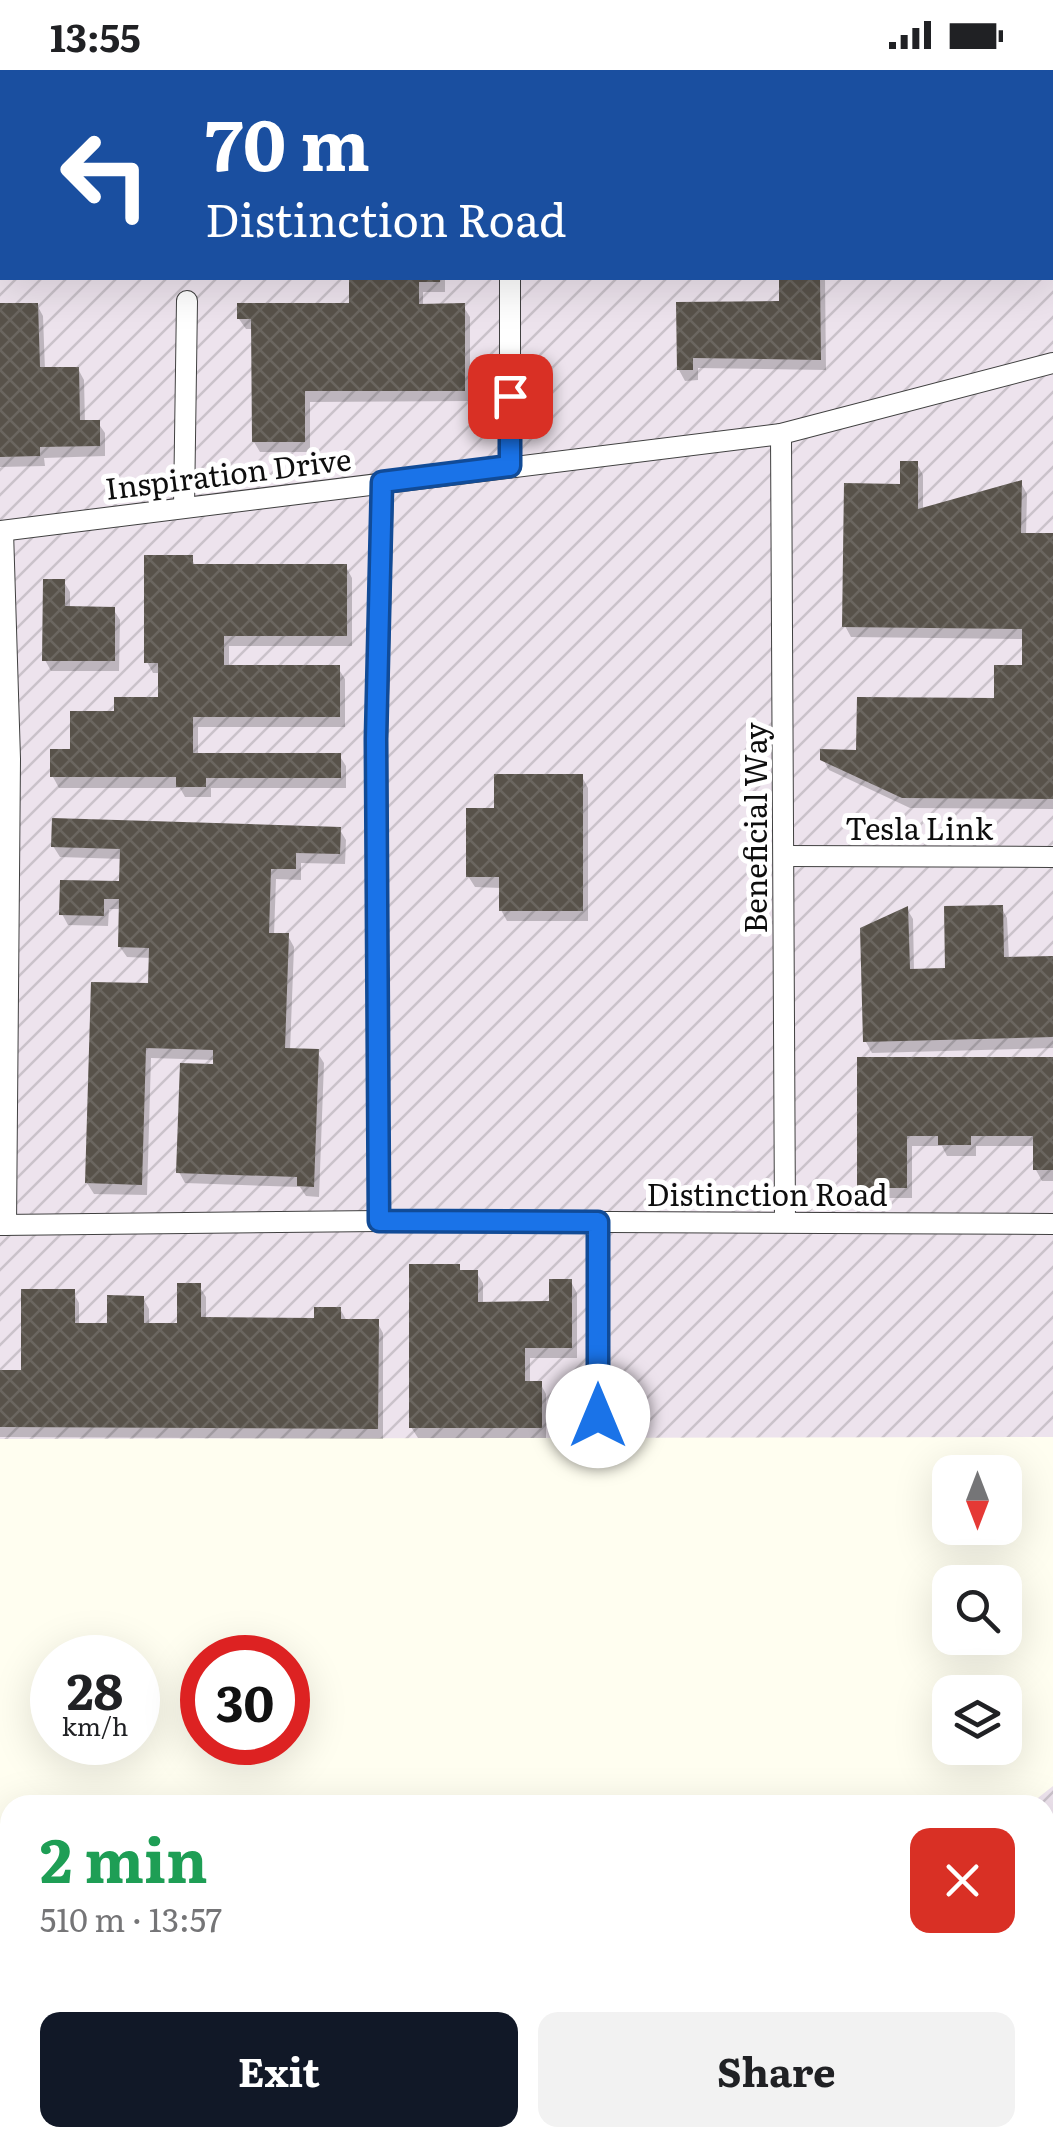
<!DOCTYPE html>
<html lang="en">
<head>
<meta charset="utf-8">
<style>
  :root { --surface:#fff; --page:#f2f2f2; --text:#202124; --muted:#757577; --accent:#111827 }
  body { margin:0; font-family:Literata,serif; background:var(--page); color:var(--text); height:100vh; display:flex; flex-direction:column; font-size:38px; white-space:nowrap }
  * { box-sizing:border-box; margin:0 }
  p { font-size:32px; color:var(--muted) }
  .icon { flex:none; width:55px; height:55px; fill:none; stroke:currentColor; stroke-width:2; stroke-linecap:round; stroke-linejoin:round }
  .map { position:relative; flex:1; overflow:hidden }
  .side { position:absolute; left:0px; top:1725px; width:1055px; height:352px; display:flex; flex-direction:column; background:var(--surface); border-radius:30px 30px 0 0; box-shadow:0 10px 40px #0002 }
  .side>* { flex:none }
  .guide { position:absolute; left:0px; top:0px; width:1055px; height:210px; box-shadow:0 10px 40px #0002; background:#1a4fa0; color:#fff; overflow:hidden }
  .needle { width:65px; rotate:180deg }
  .controls { position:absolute; left:932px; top:1385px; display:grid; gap:20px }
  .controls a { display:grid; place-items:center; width:90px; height:90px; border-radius:20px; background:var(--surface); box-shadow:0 10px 40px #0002; font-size:50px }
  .speed { position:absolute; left:30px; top:1565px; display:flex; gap:20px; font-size:50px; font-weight:700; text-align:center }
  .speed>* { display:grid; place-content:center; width:130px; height:130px; border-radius:50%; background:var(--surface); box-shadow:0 10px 40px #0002; line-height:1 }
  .speed small { font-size:25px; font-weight:400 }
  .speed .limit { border:15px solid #d22; background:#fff; color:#111 }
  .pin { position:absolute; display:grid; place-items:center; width:85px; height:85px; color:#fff; margin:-42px; border-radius:20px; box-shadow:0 5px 15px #0006 }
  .me { position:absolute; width:110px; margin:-55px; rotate:0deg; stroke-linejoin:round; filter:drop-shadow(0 0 8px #0008) }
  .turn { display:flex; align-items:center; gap:35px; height:210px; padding:0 40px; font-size:45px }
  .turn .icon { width:130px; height:130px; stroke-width:2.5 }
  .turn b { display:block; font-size:70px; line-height:85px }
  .round { display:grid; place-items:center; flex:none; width:105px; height:105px; border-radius:20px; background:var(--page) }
  .head { display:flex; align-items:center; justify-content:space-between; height:170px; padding:0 40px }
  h1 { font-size:60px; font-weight:700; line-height:75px; color:#1e9e55 }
  .primary-button { display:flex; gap:20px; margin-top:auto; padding:20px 40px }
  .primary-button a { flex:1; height:115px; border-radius:20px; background:var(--accent); color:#fff; font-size:40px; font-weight:700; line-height:115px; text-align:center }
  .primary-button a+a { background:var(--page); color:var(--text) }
  .status { display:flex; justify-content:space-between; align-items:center; height:70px; padding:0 50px; background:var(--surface); direction:ltr }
  .status svg { height:28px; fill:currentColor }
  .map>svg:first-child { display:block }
</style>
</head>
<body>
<div class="status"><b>13:55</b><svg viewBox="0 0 49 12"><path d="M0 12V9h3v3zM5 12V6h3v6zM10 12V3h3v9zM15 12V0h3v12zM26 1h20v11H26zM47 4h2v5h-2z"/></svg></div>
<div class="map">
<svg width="1053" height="2076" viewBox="0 0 1053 2076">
  <defs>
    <pattern id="industrial-furrows" width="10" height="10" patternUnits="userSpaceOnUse" patternTransform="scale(2.5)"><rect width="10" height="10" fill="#ede3ed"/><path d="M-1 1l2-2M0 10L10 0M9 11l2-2" fill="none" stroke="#cac2ca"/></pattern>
    <pattern id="building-cross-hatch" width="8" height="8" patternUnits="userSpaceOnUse" patternTransform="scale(2.5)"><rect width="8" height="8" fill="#58524a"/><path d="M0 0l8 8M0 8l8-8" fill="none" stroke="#6b6660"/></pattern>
  </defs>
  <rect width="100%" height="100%" fill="#fffef0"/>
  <g fill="url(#industrial-furrows)" fill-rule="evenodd">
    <path d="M 0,0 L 1053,0 L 1053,1367 L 0,1369 ZM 2,2 L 1052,2 L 1052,208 L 2,208 Z"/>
    <polygon points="1053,1716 1053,2076 0,2076 0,1782 10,1782 10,2068 1045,2068 1045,1735 1029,1735"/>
  </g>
  <g fill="#0003">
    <rect x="351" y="0" width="67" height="2"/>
    <polygon points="789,0 828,0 829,2 789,2"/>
    <polygon points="864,0 960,0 951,2"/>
    <polygon points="352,208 445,208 445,222 423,222 423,236 463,236 470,247 470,331 310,332 310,382 260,382 254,372 254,259 246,259 239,249 352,235"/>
    <polygon points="782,208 825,208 826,300 698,298 698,310 685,311 679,300 679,234 782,233"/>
    <polygon points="37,235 43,246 45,300 78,299 84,310 85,353 98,353 105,363 105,386 44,388 45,396 0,397 0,236"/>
    <polygon points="917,394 923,405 923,440 1021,413 1027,424 1026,465 1053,466 1053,739 910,738 829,700 823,689 859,682 997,630 1024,597 1024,569 851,567 845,556 902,416"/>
    <polygon points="191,488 196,497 346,497 352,508 352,576 229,576 229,598 338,598 345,609 345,657 198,657 198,685 339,685 346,696 346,718 211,718 211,727 185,727 180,718 59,718 53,707 73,682 117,643 160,629 160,603 153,603 147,592"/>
    <polygon points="64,512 70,522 70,539 113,539 120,550 119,601 51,601 45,590"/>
    <polygon points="582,707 588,718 588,851 507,851 501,840 501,818 475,817 468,806 496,740"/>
    <polygon points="340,760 346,770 345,794 301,793 301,810 276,809 274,865 288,866 294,877 290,981 317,982 324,993 319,1127 306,1126 300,1117 185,1113 179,1102 215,990 151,988 147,1125 94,1124 87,1113 150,916 151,888 127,887 120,877 121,839 109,839 108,856 68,855 62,844 122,814 122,789 60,787 53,776"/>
    <polygon points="1001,837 1007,848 1009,890 1053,888 1053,978 872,983 866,972 907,839 913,849 914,901 948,900"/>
    <polygon points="859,989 1053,989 1053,1111 1042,1111 1036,1100 1036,1076 976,1076 976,1086 947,1086 942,1076 912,1076 912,1128 865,1128 859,1117"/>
    <polygon points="458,1197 461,1202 476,1202 483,1213 483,1234 551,1234 571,1212 577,1223 577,1288 530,1288 530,1313 540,1313 546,1324 546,1368 418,1368 411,1357"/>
    <polygon points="199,1216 206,1227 206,1250 317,1251 340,1239 347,1251 377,1252 383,1263 383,1369 0,1367 0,1303 23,1303 73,1222 79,1233 79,1256 110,1256 143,1228 149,1239 149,1256 180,1256"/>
    <rect x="23" y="2068" width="67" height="8"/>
    <polygon points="321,2068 359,2068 360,2076 321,2076"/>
  </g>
  <g fill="url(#building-cross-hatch)">
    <polygon points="349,208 440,208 440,212 419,212 419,234 465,233 465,321 305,321 305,372 252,372 251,249 237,249 237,233 349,233"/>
    <polygon points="779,208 820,208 821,290 693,288 693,300 677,300 676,232 779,231"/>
    <polygon points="0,233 38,233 40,297 79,297 80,350 100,350 100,376 40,377 40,386 0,387"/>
    <polygon points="900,391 918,391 918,439 1022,410 1021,463 1053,463 1053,729 902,728 820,690 820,679 856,680 857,627 994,628 994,595 1022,595 1022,559 842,557 844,413 900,414"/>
    <polygon points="144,485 193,485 193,494 347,494 347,566 224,566 224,595 340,595 340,647 193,647 193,683 341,683 341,708 206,708 206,717 176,717 176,707 50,707 50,679 70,679 70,641 114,641 114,627 158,627 158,593 144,593"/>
    <polygon points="43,509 65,509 65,536 115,537 115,591 42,591"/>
    <polygon points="494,704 583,704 583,841 499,841 499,807 466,807 466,738 494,738"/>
    <polygon points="52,748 341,757 340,784 296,783 296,799 271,799 269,863 289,863 285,978 319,979 314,1117 297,1116 297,1107 176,1103 180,993 213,994 213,980 146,978 142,1115 85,1113 91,912 148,913 149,878 118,877 119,829 104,829 104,846 59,845 60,810 119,811 120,779 51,777"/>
    <polygon points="1003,835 1004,887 1053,886 1053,967 863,972 860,858 908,836 910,899 945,898 944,836"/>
    <polygon points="857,987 1053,987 1053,1100 1033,1100 1033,1066 971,1066 971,1075 938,1075 938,1066 907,1066 907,1118 857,1118"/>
    <polygon points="409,1194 460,1194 460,1200 478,1200 478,1232 549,1231 549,1209 572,1209 572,1278 525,1278 525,1311 542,1311 542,1358 409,1358"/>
    <polygon points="177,1213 201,1213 201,1247 314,1248 314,1237 341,1237 341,1249 379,1249 378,1359 0,1357 0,1300 21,1300 21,1219 75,1219 75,1253 107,1253 107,1225 144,1226 144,1253 177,1253"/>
    <rect x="21" y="2068" width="64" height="8"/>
    <rect x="319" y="2068" width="36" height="8"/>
    <rect x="414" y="2068" width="60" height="8"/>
  </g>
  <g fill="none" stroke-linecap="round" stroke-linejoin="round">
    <g stroke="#414141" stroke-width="22">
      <g id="street">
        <polyline points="511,2 511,0"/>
        <polyline points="781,364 785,1152"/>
        <polyline points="510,396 510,208"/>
        <polyline points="184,437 187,231"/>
        <polyline points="0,461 781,364 1053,293"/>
        <polyline points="3,461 10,689 6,1155"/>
        <polyline points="784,786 1053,787"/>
        <polyline points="379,1151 377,669 383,412"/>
        <polyline points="597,1152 598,1346"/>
        <polyline points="0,1155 379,1151 1053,1154"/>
        <polyline points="0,2000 10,2000"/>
        <polyline points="602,2068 621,2076"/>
        <polyline points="167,2076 167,2068"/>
      </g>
    </g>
    <g stroke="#303030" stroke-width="30">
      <g id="secondary">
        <polyline points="1045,1981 1053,1966"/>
        <polyline points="1020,2076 1021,2068"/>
      </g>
    </g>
    <use href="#street" stroke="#fff" stroke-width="20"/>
    <use href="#secondary" stroke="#fbffab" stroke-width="28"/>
  </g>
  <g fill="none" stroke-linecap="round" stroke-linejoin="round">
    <g stroke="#114b97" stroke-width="25">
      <polyline id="route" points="510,326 510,396 382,412 376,669 379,1151 598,1152 598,1346"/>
    </g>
    <use href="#route" stroke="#1a73e8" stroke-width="18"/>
  </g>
  <g text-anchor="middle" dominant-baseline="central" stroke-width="10" stroke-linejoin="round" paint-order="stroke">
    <g font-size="30" fill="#0e0e0e" stroke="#fff">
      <text transform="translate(228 402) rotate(-7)">Inspiration Drive</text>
      <text x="919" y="757">Tesla Link</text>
      <text transform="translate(754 758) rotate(-90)">Beneficial Way</text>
      <text x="767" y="1123">Distinction Road</text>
    </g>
  </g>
</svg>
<div class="controls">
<a><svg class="needle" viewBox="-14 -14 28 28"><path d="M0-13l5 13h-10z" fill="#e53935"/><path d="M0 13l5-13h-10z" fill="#757577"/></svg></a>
<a><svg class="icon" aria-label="search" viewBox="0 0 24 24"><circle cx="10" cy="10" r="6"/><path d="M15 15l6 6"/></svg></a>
<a><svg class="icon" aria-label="layers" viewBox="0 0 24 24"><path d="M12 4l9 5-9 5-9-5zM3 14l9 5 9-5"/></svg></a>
</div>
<div class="speed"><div>28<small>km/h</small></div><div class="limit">30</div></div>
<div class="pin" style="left:510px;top:326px;background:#d93025"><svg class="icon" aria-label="arrive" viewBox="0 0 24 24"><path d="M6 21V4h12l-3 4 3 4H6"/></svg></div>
<svg class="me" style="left:598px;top:1346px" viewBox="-20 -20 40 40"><circle r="19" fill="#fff"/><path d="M0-13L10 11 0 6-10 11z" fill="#1a73e8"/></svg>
<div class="guide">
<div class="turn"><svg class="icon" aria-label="left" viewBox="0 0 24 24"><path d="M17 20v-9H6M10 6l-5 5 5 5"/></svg><div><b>70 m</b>Distinction Road</div></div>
</div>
<section class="side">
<div class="head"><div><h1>2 min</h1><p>510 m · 13:57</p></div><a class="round" style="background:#d93025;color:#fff"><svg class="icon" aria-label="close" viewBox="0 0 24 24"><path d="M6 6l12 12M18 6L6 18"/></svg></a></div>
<div class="primary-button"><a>Exit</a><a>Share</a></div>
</section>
</div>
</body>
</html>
